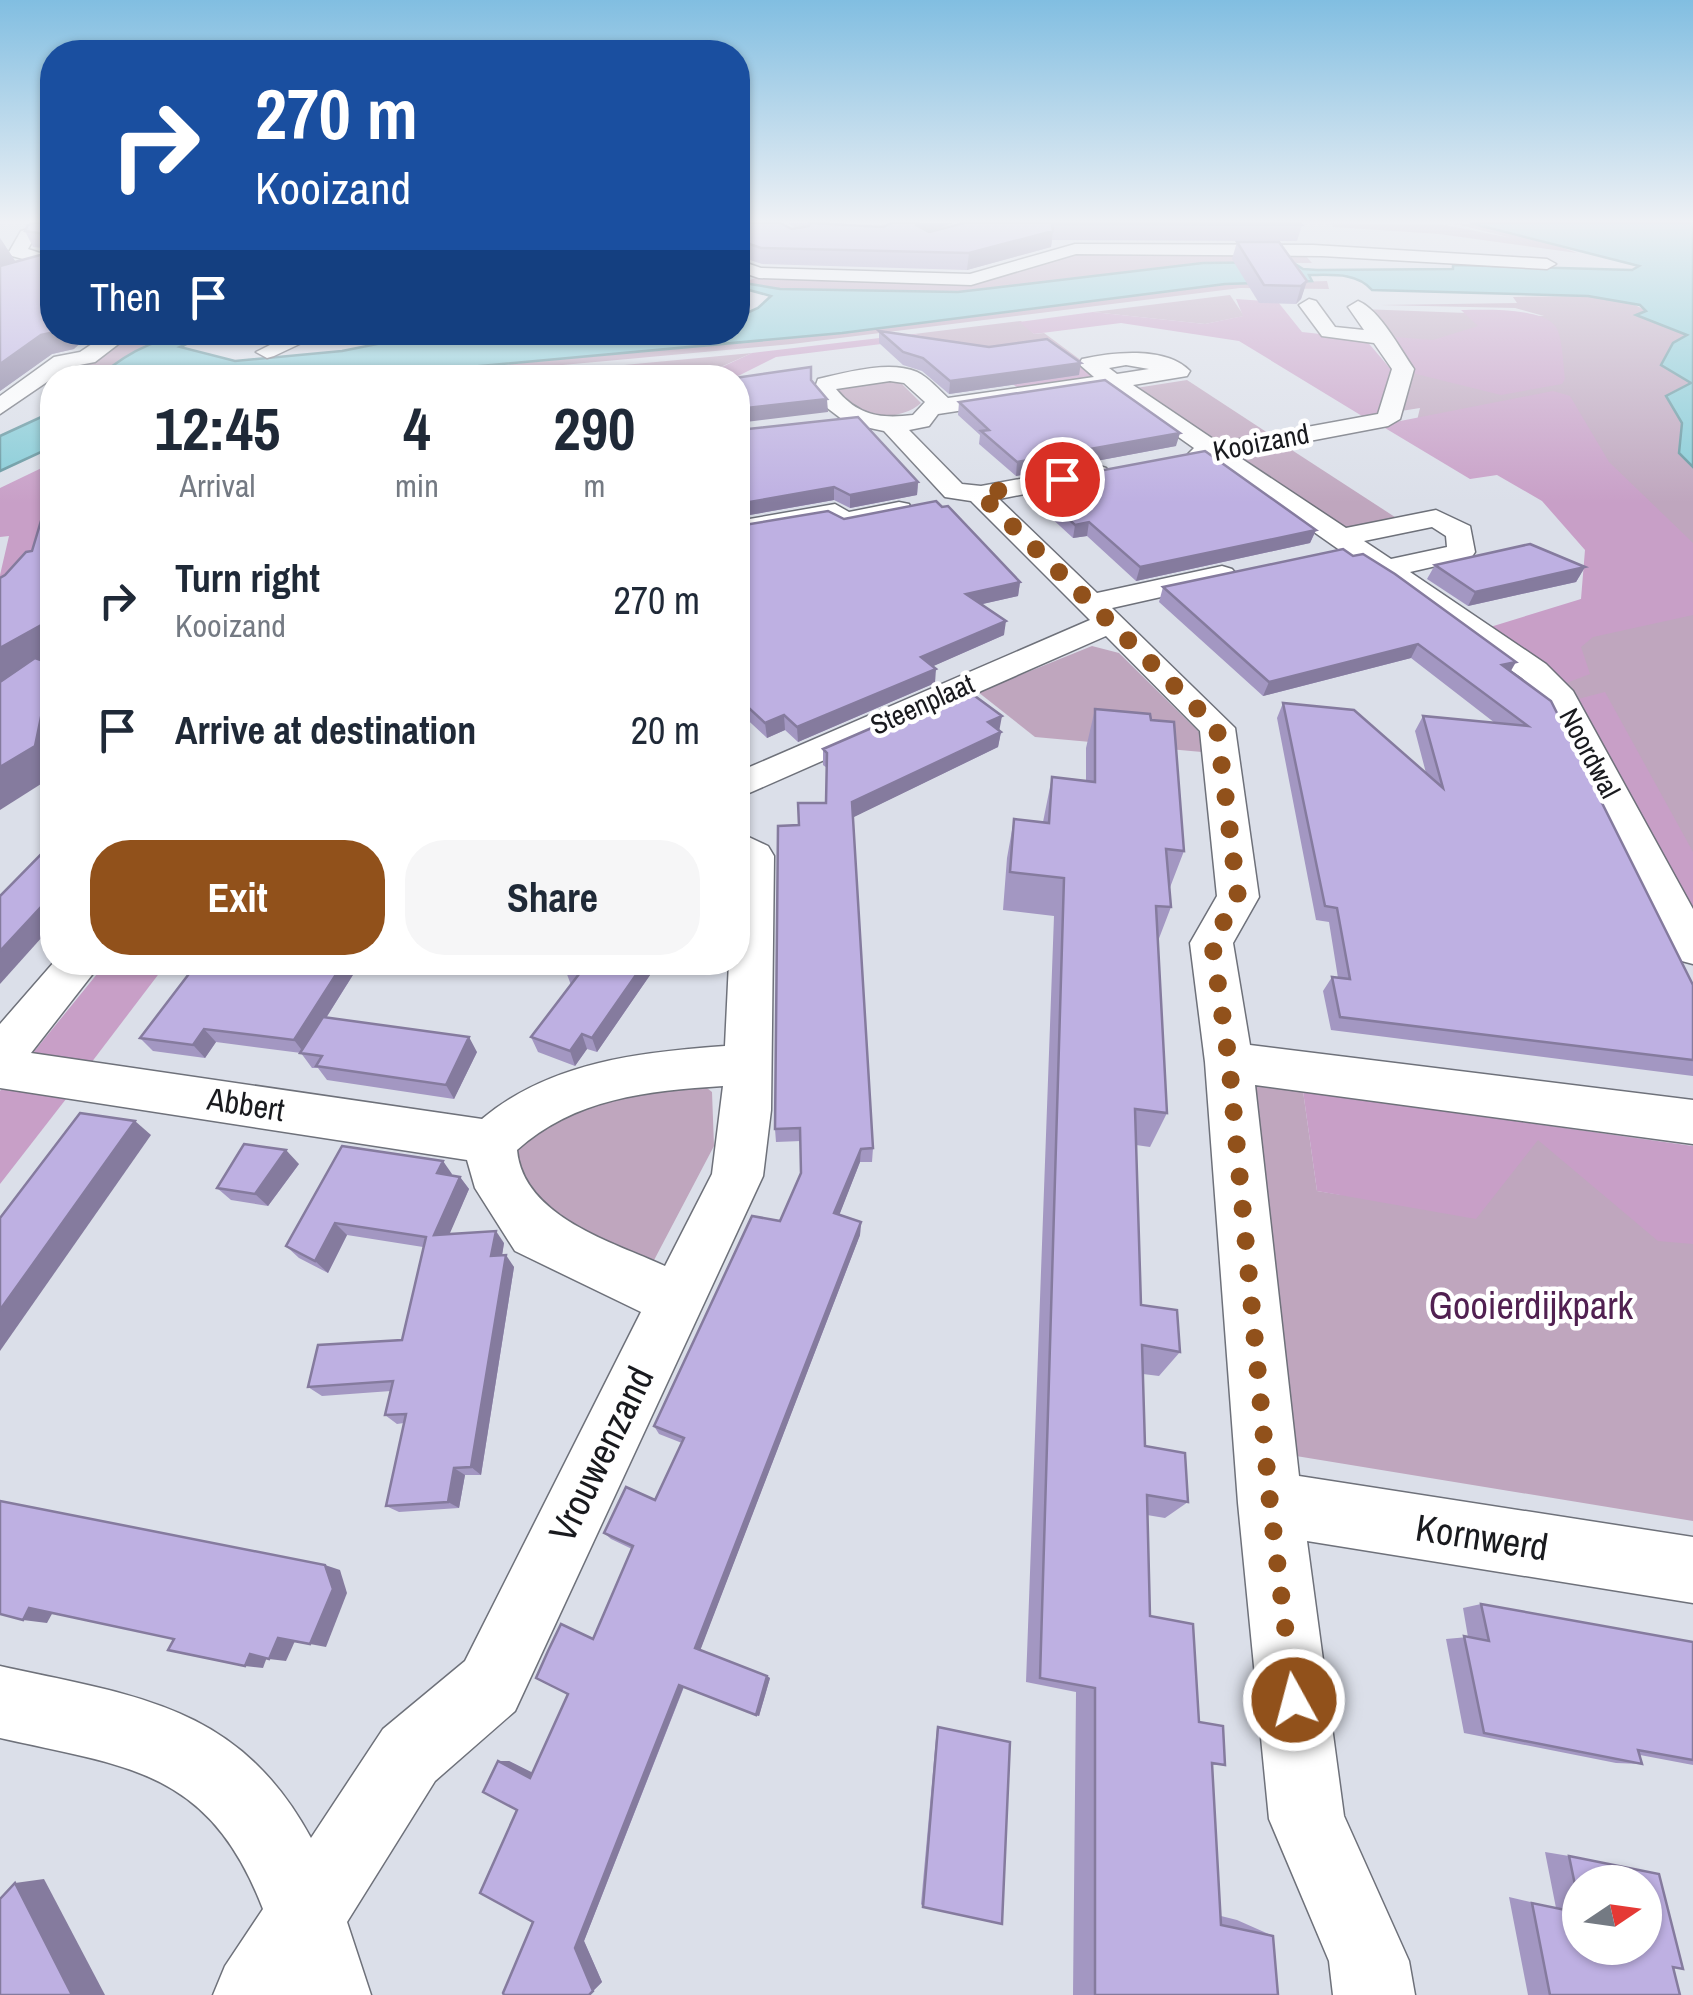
<!DOCTYPE html>
<html lang="en">
<head>
<meta charset="utf-8">
<style>
  :root { --surface:#fff; --page:#f6f6f7; --text:#1f2937; --muted:#747a83; --accent:#91511b }
  body { margin:0; font-family:"Archivo Narrow",sans-serif; background:var(--page); color:var(--text); height:100vh; display:flex; flex-direction:column; font-size:38px; white-space:nowrap }
  * { box-sizing:border-box; margin:0 }
  p { font-size:32px; color:var(--muted) }
  .icon { flex:none; width:55px; height:55px; fill:none; stroke:currentColor; stroke-width:2; stroke-linecap:round; stroke-linejoin:round }
  .map { position:relative; flex:1; overflow:hidden }
  .details { position:absolute; left:40px; top:365px; width:710px; height:610px; display:flex; flex-direction:column; background:var(--surface); border-radius:40px; box-shadow:0 2px 8px #0004 }
  .details>* { flex:none }
  .guide { position:absolute; left:40px; top:40px; width:710px; height:305px; border-radius:40px; box-shadow:0 2px 8px #0004; background:#1a4fa0; color:#fff; overflow:hidden }
  .needle { width:65px; rotate:77deg }
  .fabs { position:absolute; left:1562px; top:1865px; display:grid; gap:20px }
  .fabs a { display:grid; place-items:center; width:100px; height:100px; border-radius:50%; background:var(--surface); box-shadow:0 2px 8px #0004; font-size:50px }
  .pin { position:absolute; display:grid; place-items:center; width:85px; height:85px; color:#fff; margin:-42px; border:5px solid #fff; border-radius:50%; box-shadow:0 2px 10px #0007 }
  .me { position:absolute; width:110px; margin:-55px; rotate:353deg; stroke-linejoin:round; filter:drop-shadow(0 0 8px #0008) }
  .turn { display:flex; align-items:center; gap:35px; height:210px; padding:0 50px; font-size:45px }
  .turn .icon { width:130px; height:130px; stroke-width:2.5 }
  .turn b { display:block; font-size:70px; line-height:85px }
  .then { display:flex; align-items:center; height:95px; padding:0 50px; background:#0003; gap:20px; font-size:38px }
  .eta { display:flex; justify-content:space-evenly; align-items:center; height:170px; text-align:center }
  .eta b { font-size:60px; font-weight:700; line-height:70px }
  .action { display:flex; gap:20px; margin-top:auto; padding:20px 50px }
  .action a { flex:1; height:115px; border-radius:40px; background:var(--accent); color:#fff; font-size:40px; font-weight:700; line-height:115px; text-align:center }
  .action a+a { background:var(--page); color:var(--text) }
  ul { padding:0; list-style:none }
  li { display:flex; align-items:center; gap:30px; height:130px; padding:0 50px }
  li div { flex:1 }
  li b { display:block; font-size:38px }
  li em { font-style:normal }
  .map>svg:first-child { display:block }
</style>
</head>
<body>
<div class="map">
<svg width="1693" height="1995" viewBox="0 0 1693 1995">
  <rect width="100%" height="100%" fill="#dbdfe9"/>
  <g fill="#bfa6be">
    <path d="M 1331,223 L 1444,225 L 1512,238 L 1452,223 C 1496,223 1539,238 1577,253 L 1439,234 L 1333,227 Z"/>
    <polygon points="1069,254 1305,255 1312,263 1203,263 958,292 780,289 743,283 760,276 955,285"/>
    <polygon points="1327,281 1329,289 1240,288 792,344 433,377 360,378 842,333 1225,284"/>
    <polygon points="1230,295 1244,316 1205,324 1093,312"/>
    <polygon points="1588,296 1629,302 1647,311 1637,316 1688,335 1692,384 1667,396 1682,423 1679,453 1693,467 1693,908 1531,631 1614,578 1558,496 1414,433 1420,408 1401,411 1406,397 1382,336 1361,309 1544,316 1515,308 1380,305 1517,303 1513,297"/>
    <polygon points="1021,321 1034,334 1044,333 1082,361 1045,368 914,334"/>
    <polygon points="152,333 180,333 144,346 97,377 46,379 63,366 84,366 113,346"/>
    <polygon points="752,353 698,377 564,378 560,371"/>
    <path d="M 897,379 L 921,403 C 906,417 874,421 855,410 C 849,406 842,395 837,390 L 844,384 Z"/>
    <polygon points="1187,380 1271,435 1219,444 1136,388"/>
    <polygon points="1281,443 1398,519 1344,530 1231,452"/>
    <polygon points="1092,646 1119,653 1199,732 1202,752 1035,737 978,692"/>
    <path d="M 698,1081 L 712,1092 L 714,1146 L 652,1264 C 599,1238 526,1216 517,1149 L 553,1112 Z"/>
    <polygon points="1249,1083 1303,1091 1317,1191 1342,1195 1538,1139 1693,1167 1693,1521 1290,1455"/>
  </g>
  <g fill="#c89fc7">
    <polygon points="1236,299 1278,302 1302,332 1365,339 1394,373 1381,416 1367,419 1239,341 1121,323 1034,334 1019,322 1093,312 1205,324 1243,316"/>
    <path d="M 1461,310 C 1482,310 1550,306 1558,331 C 1563,345 1563,364 1565,379 L 1562,384 L 1501,395 L 1412,373 L 1382,336 L 1433,340 L 1478,326 Z"/>
    <polygon points="914,334 985,350 1082,361 1102,376 1019,389 979,357 914,340 776,357 736,377 698,378 752,353"/>
    <polygon points="1553,391 1570,396 1609,462 1693,543 1693,615 1593,637 1581,647 1590,674 1561,685 1487,628 1581,599 1585,550 1542,501 1497,475 1470,479 1380,425"/>
    <polygon points="52,463 52,546 0,613 0,575 9,536 0,537 0,488"/>
    <polygon points="1605,692 1693,852 1693,922 1570,701"/>
    <polygon points="106,963 167,963 88,1067 28,1059"/>
    <polygon points="9,1080 73,1090 0,1184 0,1091"/>
    <polygon points="1303,1091 1693,1146 1693,1244 1658,1241 1538,1140 1476,1219 1317,1191"/>
  </g>
  <g fill="#86ccd7" stroke="#6597a0" stroke-width="2.5">
    <path d="M 1470,223 L 1693,223 L 1693,467 L 1679,453 L 1682,423 L 1666,396 L 1691,383 L 1661,365 L 1673,343 L 1687,335 L 1636,315 L 1646,311 L 1640,305 L 1588,296 L 1372,290 C 1357,272 1331,275 1309,275 L 1312,281 L 1225,284 L 842,333 L 360,377 L 97,378 C 131,349 165,333 210,333 L 180,347 L 235,361 L 342,351 L 432,333 L 738,332 L 738,317 L 758,308 L 771,296 L 738,287 L 738,282 L 780,289 L 958,292 L 1203,263 L 1292,262 L 1303,269 L 1317,270 L 1453,269 L 1453,265 L 1632,270 L 1639,266 Z"/>
    <polygon points="52,412 52,447 0,471 0,436"/>
  </g>
  <g fill="none" stroke-linecap="round" stroke-linejoin="round">
    <g stroke="#6e717a" stroke-width="3">
      <g id="street">
        <polygon points="52,223 52,233 34,238 28,249 52,257 52,267 12,256 9,252 21,231"/>
        <polygon points="1075,244 1313,245 1547,259 1556,264 1547,269 1322,256 1076,254 971,285 759,278 738,271 738,260 761,268 970,274"/>
        <path d="M 1309,299 L 1316,301 L 1335,327 L 1364,330 L 1348,307 L 1358,301 C 1380,310 1400,349 1414,369 L 1400,419 L 1388,426 L 1236,455 L 1346,528 L 1436,510 L 1470,526 L 1475,552 L 1471,558 L 1410,572 L 1546,664 L 1573,691 L 1693,909 L 1693,964 L 1678,960 L 1546,702 L 1522,678 L 1210,459 L 1191,459 L 1188,454 L 1194,448 L 1109,388 L 938,414 L 929,426 L 909,430 L 962,484 L 981,486 L 1097,465 L 1106,468 L 1110,473 L 1106,478 L 999,499 L 1097,593 L 1222,566 L 1232,569 L 1237,575 L 1232,581 L 1112,608 L 1235,728 L 1259,897 L 1233,943 L 1250,1045 L 1693,1100 L 1693,1144 L 1255,1085 L 1299,1476 L 1693,1537 L 1693,1603 L 1307,1541 L 1344,1816 L 1409,1961 L 1415,1995 L 1333,1995 L 1329,1961 L 1269,1819 L 1238,1503 L 1205,1062 L 1190,943 L 1217,896 L 1200,731 L 1106,636 L 738,798 L 738,772 L 1090,620 L 971,501 L 945,497 L 884,431 L 847,423 L 826,407 L 814,390 L 818,379 C 845,373 889,360 917,372 C 928,377 939,390 948,398 L 1094,377 L 1079,364 L 1082,359 C 1113,352 1166,346 1190,371 L 1187,376 L 1133,385 L 1219,443 L 1378,414 L 1392,369 L 1374,343 L 1322,336 L 1299,305 ZM 1126,365 L 1149,369 L 1117,374 L 1109,368 ZM 890,381 L 904,383 L 925,402 L 913,415 C 881,419 858,416 836,389 ZM 1432,527 L 1446,536 L 1447,547 L 1391,559 L 1364,541 Z"/>
        <polygon points="110,332 134,332 95,362 69,367 0,414 0,396 54,357 80,352"/>
        <polygon points="296,332 325,332 274,356 267,358 256,352"/>
        <polygon points="899,502 909,504 912,510 909,516 843,529 829,521 738,537 738,521 835,504 849,512"/>
        <path d="M 738,832 L 768,846 L 774,856 L 771,1110 L 763,1176 L 515,1711 L 435,1781 L 347,1922 L 371,1995 L 213,1995 L 225,1966 L 263,1909 C 209,1769 128,1767 0,1738 L 0,1666 C 135,1696 238,1704 311,1838 L 383,1729 L 465,1661 L 641,1312 L 515,1251 L 475,1188 L 467,1160 L 0,1088 L 0,1024 L 54,962 L 102,962 L 31,1053 L 482,1119 C 550,1062 640,1052 725,1046 L 729,962 L 738,962 ZM 723,1086 L 712,1174 L 665,1266 C 613,1242 523,1217 517,1150 C 575,1098 647,1091 723,1086 Z"/>
      </g>
    </g>
    <use href="#street" fill="#fff" fill-rule="evenodd"/>
  </g>
  <g fill="#a397c2">
    <polygon points="52,223 74,349 52,354 0,391 0,238 15,261 0,266 44,254 44,248 33,247 25,231"/>
    <polygon points="738,223 792,229 796,228 788,223 838,223 883,227 892,223 953,223 929,232 964,223 1302,225 1297,241 1052,240 1051,247 967,270 762,264 738,256"/>
    <polygon points="1237,242 1307,281 1301,299 1296,304 1259,303 1232,259"/>
    <polygon points="879,331 1079,375 949,394 922,371 903,365 879,343"/>
    <polygon points="959,402 1176,446 1016,476 979,444 980,435 958,415"/>
    <polygon points="738,430 918,482 917,495 850,508 834,500 738,517"/>
    <polygon points="1040,482 1316,530 1310,543 1136,581 1087,536 1073,538 1035,503 1037,490 1039,490"/>
    <polygon points="844,519 1020,582 1018,596 982,604 1004,635 933,666 935,683 798,742 785,730 767,738 738,711 738,526"/>
    <polygon points="1343,549 1510,671 1693,985 1693,1076 1331,1030 1323,991 1332,977 1338,978 1329,922 1316,920 1277,718 1283,703 1426,773 1415,731 1423,716 1495,723 1411,658 1263,696 1159,602 1163,587"/>
    <polygon points="1435,565 1585,567 1576,582 1468,606 1427,579"/>
    <polygon points="1095,709 1151,720 1184,851 1169,890 1171,907 1158,941 1167,1113 1150,1147 1136,1145 1141,1305 1180,1352 1159,1376 1143,1374 1145,1446 1188,1502 1165,1518 1147,1515 1150,1616 1199,1722 1225,1765 1212,1765 1221,1916 1237,1920 1273,1936 1278,1995 1073,1995 1076,1692 1026,1682 1054,916 1003,910 1007,858 1014,819 1043,822 1052,777 1086,781 1086,748"/>
    <polygon points="1000,731 1001,732 998,747 853,817 873,1148 872,1162 860,1162 839,1215 861,1222 860,1235 700,1650 770,1678 759,1716 684,1687 584,1941 602,1982 593,1991 533,1922 509,1761 533,1773 632,1549 611,1539 604,1533 655,1500 682,1443 659,1434 654,1426 780,1221 801,1173 801,1141 776,1142 775,1129 799,825 826,803 827,768 823,765 823,749"/>
    <polygon points="361,962 326,1018 477,1052 454,1099 327,1080 318,1068 312,1068 301,1053 216,1042 205,1058 153,1051 140,1038"/>
    <polygon points="570,962 659,962 597,1052 587,1049 575,1066 538,1052 531,1037 571,985 565,969"/>
    <polygon points="443,1161 451,1175 460,1177 469,1189 449,1234 504,1243 502,1255 514,1267 481,1475 465,1475 459,1508 399,1512 386,1506 404,1423 397,1424 385,1415 391,1391 322,1396 308,1387 402,1340 423,1247 347,1235 328,1273 299,1258 286,1246"/>
    <polygon points="299,1164 268,1206 231,1200 217,1188"/>
    <polygon points="1481,1604 1693,1642 1693,1765 1640,1755 1642,1764 1616,1763 1464,1733 1446,1639 1468,1637 1463,1608"/>
    <polygon points="937,1727 1010,1742 923,1907 921,1904"/>
    <polygon points="1545,1852 1569,1856 1673,1967 1680,1995 1528,1995 1509,1897 1556,1908"/>
  </g>
  <g fill="#857b9e">
    <polygon points="917,223 953,223 918,236"/>
    <polygon points="1053,231 1051,247 967,270 969,253"/>
    <polygon points="0,238 15,261 0,266"/>
    <polygon points="1307,281 1301,299 1296,304 1301,286"/>
    <polygon points="55,332 93,332 74,349 52,354 0,391 0,364 41,335"/>
    <polygon points="1081,363 1079,375 949,394 950,381"/>
    <polygon points="827,399 828,412 738,423 738,409"/>
    <polygon points="1180,433 1176,446 1016,476 1017,462"/>
    <polygon points="918,482 917,495 850,508 850,495"/>
    <polygon points="834,487 834,500 738,517 738,504"/>
    <polygon points="1089,522 1087,536 1073,538 1075,525"/>
    <polygon points="1316,530 1310,543 1136,581 1140,567"/>
    <polygon points="1585,567 1576,582 1468,606 1475,592"/>
    <polygon points="1020,582 1018,596 965,608 966,594"/>
    <polygon points="52,619 52,657 0,688 0,648"/>
    <polygon points="1006,621 1004,635 920,672 921,657"/>
    <polygon points="1418,644 1411,658 1263,696 1269,682"/>
    <polygon points="1516,662 1508,676 1502,665"/>
    <polygon points="52,669 52,777 0,810 0,767"/>
    <polygon points="936,669 935,683 798,742 797,727"/>
    <polygon points="784,715 785,730 767,738 765,723"/>
    <polygon points="1002,716 999,732 988,722"/>
    <polygon points="1001,732 998,747 852,818 852,802"/>
    <polygon points="52,895 52,926 0,984 0,951"/>
    <polygon points="344,962 361,962 304,1053 294,1040"/>
    <polygon points="645,962 659,962 597,1052 592,1038"/>
    <polygon points="204,1029 216,1042 205,1058 193,1045"/>
    <polygon points="582,1034 587,1049 575,1066 570,1051"/>
    <polygon points="469,1037 477,1052 454,1099 446,1085"/>
    <polygon points="135,1121 151,1135 0,1351 0,1310"/>
    <polygon points="861,1149 860,1162 835,1226 834,1213"/>
    <polygon points="286,1150 299,1164 268,1206 255,1194"/>
    <polygon points="443,1161 452,1174 446,1186 437,1173"/>
    <polygon points="460,1177 469,1189 444,1247 434,1235"/>
    <polygon points="861,1222 860,1235 700,1651 695,1648"/>
    <polygon points="335,1223 347,1235 328,1273 315,1261"/>
    <polygon points="496,1231 504,1243 500,1268 491,1256"/>
    <polygon points="506,1255 514,1267 481,1475 471,1467"/>
    <polygon points="454,1468 465,1475 459,1508 448,1502"/>
    <polygon points="325,1565 340,1570 347,1593 326,1647 310,1644"/>
    <polygon points="29,1608 53,1612 47,1623 23,1620"/>
    <polygon points="278,1638 295,1641 286,1661 269,1659"/>
    <polygon points="250,1654 267,1657 263,1668 245,1666"/>
    <polygon points="767,1676 770,1678 759,1716 756,1715"/>
    <polygon points="679,1685 684,1686 584,1941 602,1982 593,1991 575,1948"/>
    <polygon points="498,1761 509,1761 541,1777 530,1778"/>
    <polygon points="44,1879 105,1995 72,1995 15,1883"/>
  </g>
  <g fill="#beb0e2" stroke="#857b9e" stroke-width="2.5">
    <polygon points="34,223 52,223 52,332 55,332 41,335 0,364 0,266 44,254 46,234 25,231 28,225"/>
    <polygon points="738,223 780,223 792,229 809,226 810,223 883,227 892,223 917,223 916,225 929,232 964,223 1300,223 1302,225 1052,224 1053,231 969,253 761,248 738,240"/>
    <polygon points="1237,242 1279,242 1307,281 1301,286 1264,285"/>
    <polygon points="879,331 989,347 1047,339 1081,363 950,381 923,358 903,352"/>
    <polygon points="811,367 811,380 827,399 738,409 738,378 735,378"/>
    <polygon points="1105,380 1180,433 1017,462 981,431 989,430 959,402"/>
    <polygon points="858,417 918,482 850,495 834,487 738,504 738,430"/>
    <polygon points="1205,451 1316,530 1140,567 1089,522 1075,525 1037,490 1047,488 1040,482"/>
    <polygon points="52,484 52,619 0,648 0,578 5,575 26,552 32,551"/>
    <polygon points="936,501 942,507 948,506 1020,582 966,594 1006,621 921,657 936,669 797,727 784,715 765,723 738,698 738,526 828,511 844,519"/>
    <polygon points="1530,544 1585,567 1475,592 1435,565"/>
    <polygon points="1343,549 1353,556 1363,554 1395,574 1516,662 1502,665 1551,701 1693,985 1693,1060 1340,1017 1332,977 1350,979 1337,908 1325,906 1283,703 1354,710 1443,788 1423,716 1528,726 1418,644 1269,682 1163,587"/>
    <polygon points="35,658 52,664 35,746 0,767 0,682"/>
    <polygon points="964,688 1002,716 988,722 1001,732 852,802 873,1148 861,1149 834,1213 861,1222 695,1648 767,1676 756,1715 679,1685 575,1948 593,1991 589,1995 504,1995 503,1993 533,1922 480,1893 517,1810 483,1792 498,1761 530,1778 568,1694 536,1678 548,1651 561,1624 593,1639 633,1546 604,1533 626,1487 655,1500 684,1438 654,1426 752,1216 780,1221 801,1173 800,1128 775,1129 778,826 799,825 798,803 826,803 827,753 823,749"/>
    <polygon points="1095,709 1150,714 1151,720 1174,722 1184,851 1166,849 1171,907 1156,906 1167,1113 1135,1109 1141,1305 1177,1310 1180,1352 1142,1345 1145,1446 1185,1453 1188,1502 1147,1495 1150,1616 1193,1624 1199,1722 1223,1726 1225,1765 1212,1763 1221,1925 1273,1936 1278,1995 1095,1995 1095,1688 1040,1678 1064,878 1010,872 1014,819 1049,823 1052,777 1095,782"/>
    <polygon points="52,843 52,895 0,951 0,896"/>
    <polygon points="198,962 344,962 294,1040 204,1029 193,1045 140,1038"/>
    <polygon points="570,962 645,962 592,1038 582,1034 570,1051 531,1037 579,974 565,969"/>
    <polygon points="323,1017 469,1037 446,1085 316,1066 322,1056 300,1053"/>
    <polygon points="80,1113 135,1121 0,1310 0,1218"/>
    <polygon points="244,1144 286,1150 255,1194 217,1188"/>
    <polygon points="342,1146 443,1161 437,1173 460,1177 434,1235 496,1231 491,1256 506,1255 471,1467 454,1468 448,1502 386,1506 406,1414 385,1415 393,1381 308,1387 318,1345 402,1340 426,1237 335,1223 315,1261 286,1246"/>
    <polygon points="0,1501 325,1565 333,1589 310,1644 278,1638 269,1659 250,1654 245,1666 168,1650 174,1639 29,1608 23,1620 0,1614"/>
    <polygon points="1481,1604 1693,1642 1693,1760 1638,1750 1642,1764 1484,1733 1464,1636 1489,1641"/>
    <polygon points="938,1727 1010,1742 1002,1924 923,1907"/>
    <polygon points="1569,1856 1659,1874 1683,1969 1673,1967 1680,1995 1550,1995 1532,1903 1580,1913 1580,1948 1645,1948 1645,1882 1580,1882 1580,1909"/>
    <polygon points="15,1883 72,1995 0,1995 0,1899"/>
  </g>
  <linearGradient id="sky" x2="0" y2="1"><stop stop-color="#81bee1"/><stop offset="0.44" stop-color="#eff1f5"/><stop offset="1" stop-color="#eff1f5" stop-opacity="0"/></linearGradient>
  <rect width="1693" height="503" fill="url(#sky)"/>
  <g fill="none" stroke-linecap="round" stroke-linejoin="round">
    <polyline stroke="#91511b" stroke-width="18" stroke-dasharray="0 32.4" points="1062,479 980,494 1217,728 1238,897 1212,942 1229,1062 1270,1503 1294,1700"/>
  </g>
  <g text-anchor="middle" dominant-baseline="central" stroke-width="9" stroke-linejoin="round" paint-order="stroke">
    <g font-size="28" fill="#191a1e" stroke="#fff">
      <text transform="translate(1261 442) rotate(-11)">Kooizand</text>
      <text transform="translate(922 704) rotate(-24)">Steenplaat</text>
      <text transform="translate(1590 753) rotate(62)">Noordwal</text>
    </g>
    <g font-size="32" fill="#191a1e" stroke="#fff">
      <text transform="translate(246 1104) rotate(9)">Abbert</text>
    </g>
    <g font-size="38" fill="#512051" stroke="#fff">
      <text x="1531" y="1305">Gooierdijkpark</text>
    </g>
    <g font-size="38" fill="#191a1e" stroke="#fff">
      <text transform="translate(601 1454) rotate(-64)">Vrouwenzand</text>
      <text transform="translate(1482 1537) rotate(9)">Kornwerd</text>
    </g>
  </g>
</svg>
<div class="fabs">
<a><svg class="needle" viewBox="-14 -14 28 28"><path d="M0-13l5 13h-10z" fill="#e53935"/><path d="M0 13l5-13h-10z" fill="#747a83"/></svg></a>
</div>
<div class="pin" style="left:1062px;top:479px;background:#d93025"><svg class="icon" aria-label="arrive" viewBox="0 0 24 24"><path d="M6 21V4h12l-3 4 3 4H6"/></svg></div>
<svg class="me" style="left:1294px;top:1700px" viewBox="-20 -20 40 40"><circle r="17" fill="#91511b" stroke="#fff" stroke-width="3"/><path d="M0-11L8 9 0 5-8 9z" fill="#fff"/></svg>
<div class="guide">
<div class="turn"><svg class="icon" aria-label="right" viewBox="0 0 24 24"><path d="M7 20v-9h11M14 6l5 5-5 5"/></svg><div><b>270 m</b>Kooizand</div></div>
<div class="then">Then<svg class="icon" aria-label="arrive" viewBox="0 0 24 24"><path d="M6 21V4h12l-3 4 3 4H6"/></svg></div>
</div>
<section class="details">
<div class="eta">
<div><b>12:45</b><p>Arrival</p></div>
<div><b>4</b><p>min</p></div>
<div><b>290</b><p>m</p></div>
</div>
<ul>
<li><svg class="icon" aria-label="right" viewBox="0 0 24 24"><path d="M7 20v-9h11M14 6l5 5-5 5"/></svg><div><b>Turn right</b><p>Kooizand</p></div><em>270 m</em></li>
<li><svg class="icon" aria-label="arrive" viewBox="0 0 24 24"><path d="M6 21V4h12l-3 4 3 4H6"/></svg><div><b>Arrive at destination</b></div><em>20 m</em></li>
</ul>
<div class="action"><a>Exit</a><a>Share</a></div>
</section>
</div>
</body>
</html>
